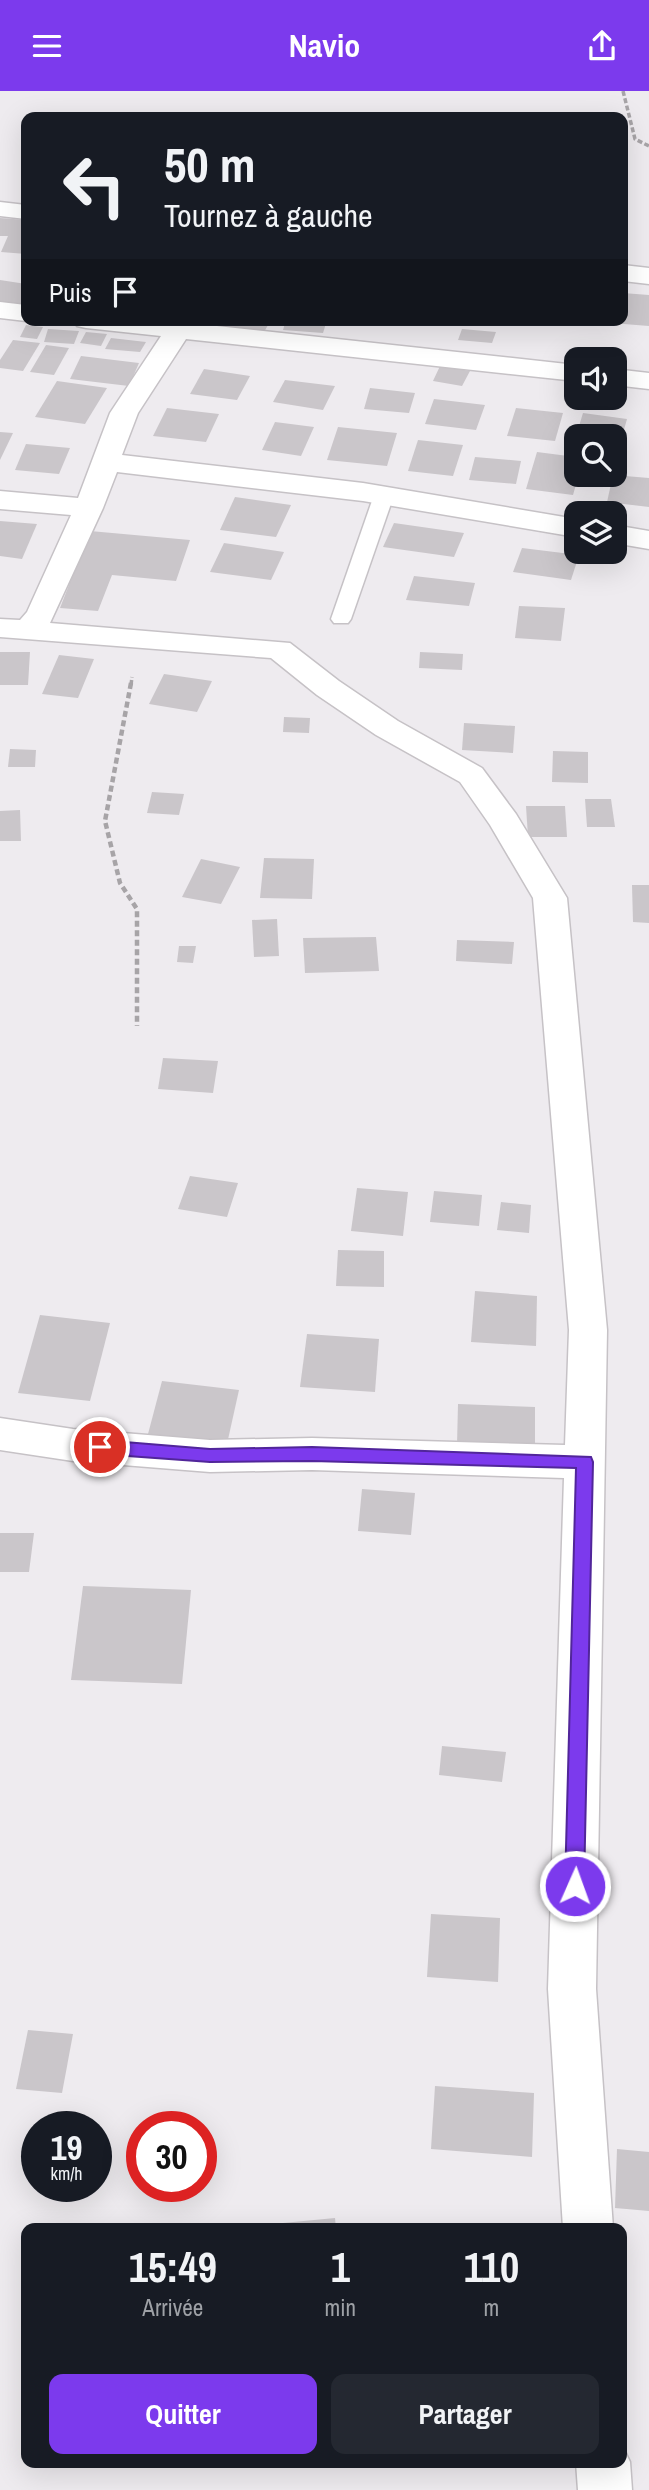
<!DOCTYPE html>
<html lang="fr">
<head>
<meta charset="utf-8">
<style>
  :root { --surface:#171b24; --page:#242831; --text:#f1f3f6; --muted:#9ea1a6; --accent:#7c3aed }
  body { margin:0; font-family:"Archivo Narrow",sans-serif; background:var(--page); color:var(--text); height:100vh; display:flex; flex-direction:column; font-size:26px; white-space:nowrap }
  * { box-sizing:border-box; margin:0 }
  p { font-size:23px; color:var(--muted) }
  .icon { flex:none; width:38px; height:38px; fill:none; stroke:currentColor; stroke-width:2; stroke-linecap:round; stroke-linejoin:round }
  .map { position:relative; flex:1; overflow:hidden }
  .panel { position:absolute; left:21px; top:2132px; width:606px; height:245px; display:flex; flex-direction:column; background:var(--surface); border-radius:14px; box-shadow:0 7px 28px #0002 }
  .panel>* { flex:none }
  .hud { position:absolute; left:21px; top:21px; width:607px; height:214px; border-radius:14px; box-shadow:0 7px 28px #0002; background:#171b24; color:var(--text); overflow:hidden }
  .controls { position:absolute; left:564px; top:256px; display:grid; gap:14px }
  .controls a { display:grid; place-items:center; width:63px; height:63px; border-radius:14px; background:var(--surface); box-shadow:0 7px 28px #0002; font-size:35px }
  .speed { position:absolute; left:21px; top:2020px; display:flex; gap:14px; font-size:35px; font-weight:700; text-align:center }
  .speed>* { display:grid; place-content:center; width:91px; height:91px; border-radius:50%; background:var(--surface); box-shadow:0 7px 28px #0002; line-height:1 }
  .speed small { font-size:18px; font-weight:400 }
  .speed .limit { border:10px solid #d22; background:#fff; color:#111 }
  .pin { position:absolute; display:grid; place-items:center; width:60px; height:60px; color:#fff; margin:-30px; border:4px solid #fff; border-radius:50%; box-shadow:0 2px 7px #0007 }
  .me { position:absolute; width:77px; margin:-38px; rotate:2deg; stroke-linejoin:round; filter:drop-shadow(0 0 5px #0008) }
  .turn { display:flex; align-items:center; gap:24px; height:147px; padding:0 28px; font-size:32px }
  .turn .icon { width:91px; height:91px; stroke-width:2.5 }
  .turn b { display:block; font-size:49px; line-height:60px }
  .then { display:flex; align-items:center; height:66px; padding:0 28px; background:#0003; gap:14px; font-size:26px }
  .eta { display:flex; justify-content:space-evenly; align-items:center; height:119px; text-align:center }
  .eta b { font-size:42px; font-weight:800; line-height:49px }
  .button { display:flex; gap:14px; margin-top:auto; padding:14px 28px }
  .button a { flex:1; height:80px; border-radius:14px; background:var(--accent); color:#fff; font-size:28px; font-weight:800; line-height:80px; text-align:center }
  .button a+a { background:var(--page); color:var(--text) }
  header { display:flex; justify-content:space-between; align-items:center; height:91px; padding:0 28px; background:var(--accent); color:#fff; font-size:32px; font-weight:800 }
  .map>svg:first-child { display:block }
</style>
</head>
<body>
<header><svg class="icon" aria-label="menu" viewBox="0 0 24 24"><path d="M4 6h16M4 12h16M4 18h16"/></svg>Navio<svg class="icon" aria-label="share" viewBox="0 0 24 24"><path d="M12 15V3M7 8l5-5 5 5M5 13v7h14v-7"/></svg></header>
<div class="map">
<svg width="649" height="2399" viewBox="0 0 649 2399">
  <rect width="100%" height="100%" fill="#eeebef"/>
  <g fill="#cac6ca">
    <polygon points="0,127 26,129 26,163 1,161 8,145 0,145"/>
    <polygon points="0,189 26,193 26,203 20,214 0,211"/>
    <polygon points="623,202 649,204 649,235 611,232 612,229 623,229"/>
    <polygon points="226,229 271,229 264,241 223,235"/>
    <polygon points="286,229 327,229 323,242 283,239"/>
    <polygon points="26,234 43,236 37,248 20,246"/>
    <polygon points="48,238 79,240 74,253 44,251"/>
    <polygon points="462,238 496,241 492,252 458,249"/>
    <polygon points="86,241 107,243 101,255 80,252"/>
    <polygon points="111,247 146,251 140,261 105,258"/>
    <polygon points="13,249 40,252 23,280 0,277 0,269"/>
    <polygon points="46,254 69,257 54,284 30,281"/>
    <polygon points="81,265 139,272 129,295 70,288"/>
    <polygon points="440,275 470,280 462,295 433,290"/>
    <polygon points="204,278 250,285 237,309 190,303"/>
    <polygon points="285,289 335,295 323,319 273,311"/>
    <polygon points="57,290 107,297 85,333 35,326"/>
    <polygon points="370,297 415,302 409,322 364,318"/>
    <polygon points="434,308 485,314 476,339 425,333"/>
    <polygon points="167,317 219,323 206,351 153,345"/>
    <polygon points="516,317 563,322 555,350 507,345"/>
    <polygon points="583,322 627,328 619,356 614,355 614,345 576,345"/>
    <polygon points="275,331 314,336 301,365 262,359"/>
    <polygon points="338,336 397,342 387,375 327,369"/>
    <polygon points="0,341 13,342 0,369"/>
    <polygon points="418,349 463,354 453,385 408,380"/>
    <polygon points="26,353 70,357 59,383 15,379"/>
    <polygon points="537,361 576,366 576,383 579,383 573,404 526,398"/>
    <polygon points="475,366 521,370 516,393 469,389"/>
    <polygon points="613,384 649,387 649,416 607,411"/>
    <polygon points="235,406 291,414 276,446 220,439"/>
    <polygon points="0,430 37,433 22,468 0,465"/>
    <polygon points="394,432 464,442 454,466 383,456"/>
    <polygon points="90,440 190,449 176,490 112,484 98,520 60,517"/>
    <polygon points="224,452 284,461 271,489 210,481"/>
    <polygon points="522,457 579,464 571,489 513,481"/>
    <polygon points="414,485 475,492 469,515 406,509"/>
    <polygon points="519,515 565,517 561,550 515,547"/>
    <polygon points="0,561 30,561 28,594 0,594"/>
    <polygon points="420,561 463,563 462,579 419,577"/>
    <polygon points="59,564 94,568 78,607 42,603"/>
    <polygon points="164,583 212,590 197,621 149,613"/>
    <polygon points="284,626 310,627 309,642 283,641"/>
    <polygon points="464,632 515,635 513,662 462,659"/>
    <polygon points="10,658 36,659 35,676 8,676"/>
    <polygon points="553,660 588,661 588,692 552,691"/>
    <polygon points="152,701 184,703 179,724 147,722"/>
    <polygon points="585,708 611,708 615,736 587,736"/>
    <polygon points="526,715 565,715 567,746 528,746"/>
    <polygon points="20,719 21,750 0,750 0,720"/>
    <polygon points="264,767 314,768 312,808 260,807"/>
    <polygon points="201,768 240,776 221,813 182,806"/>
    <polygon points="632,794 649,794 649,832 633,831"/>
    <polygon points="277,828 279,865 254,866 252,829"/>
    <polygon points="376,846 379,880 305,882 303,847"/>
    <polygon points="457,849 514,851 512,873 456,870"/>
    <polygon points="179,855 196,855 193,872 177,871"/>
    <polygon points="163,967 218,970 213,1002 158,998"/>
    <polygon points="190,1085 238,1092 227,1126 178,1118"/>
    <polygon points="357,1097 408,1101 403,1145 351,1140"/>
    <polygon points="434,1100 482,1104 479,1135 430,1131"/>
    <polygon points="501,1111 531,1114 529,1142 497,1139"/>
    <polygon points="338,1159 384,1160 384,1196 336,1195"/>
    <polygon points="475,1200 537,1205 536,1255 471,1251"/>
    <polygon points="40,1224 110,1232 90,1310 18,1302"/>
    <polygon points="307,1243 379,1248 375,1301 300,1296"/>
    <polygon points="162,1290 239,1299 227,1353 148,1343"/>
    <polygon points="458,1313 535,1316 535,1358 457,1354"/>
    <polygon points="362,1398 415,1402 411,1444 358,1440"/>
    <polygon points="0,1442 34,1442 29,1481 0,1481"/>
    <polygon points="83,1495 191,1499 182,1593 71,1589"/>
    <polygon points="442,1655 506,1661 502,1691 439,1684"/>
    <polygon points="431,1823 500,1827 498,1891 427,1886"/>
    <polygon points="28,1939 73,1943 62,2002 16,1998"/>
    <polygon points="435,1995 534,2002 532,2066 431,2058"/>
    <polygon points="617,2058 649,2061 649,2120 615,2117"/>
    <polygon points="335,2127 336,2137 262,2137 262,2134"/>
  </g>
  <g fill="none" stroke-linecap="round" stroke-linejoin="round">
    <g stroke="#c6c2c6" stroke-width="3">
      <polygon id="lane" points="384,398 394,404 351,528 348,532 334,532 331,528 374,404"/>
    </g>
    <g stroke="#c6c2c6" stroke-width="3">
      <g id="street">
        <polygon points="0,111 26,114 26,128 0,125"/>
        <polygon points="623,174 649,177 649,193 623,190"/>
        <polygon points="0,211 26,214 26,229 29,229 26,230 0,227"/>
        <polygon points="73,229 162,229 576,274 576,290 186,248 138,322 122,364 363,392 576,428 576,446 363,410 117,381 103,417 50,532 290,552 339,590 398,630 482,677 516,723 567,807 607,1239 596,1898 613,2137 563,2137 548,1898 564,1387 312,1379 210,1381 73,1370 0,1359 0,1327 73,1338 210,1349 312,1347 565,1354 569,1239 533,807 490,734 460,691 376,644 317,604 271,567 0,546 0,528 20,529 27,521 71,424 0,418 0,400 78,407 110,322 161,245 86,237 77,235"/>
        <polygon points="614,278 649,282 649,298 614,294"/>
        <polygon points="614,434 649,440 649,458 614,452"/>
        <polygon points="621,2352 630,2371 632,2399 578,2399 576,2371 621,2371"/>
      </g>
    </g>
    <g stroke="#a7a4a7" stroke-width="3.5" stroke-dasharray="5 2.5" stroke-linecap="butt">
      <polyline points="623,0 635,48 649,55"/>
      <polyline points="131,594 132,586"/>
    </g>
    <polyline stroke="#a7a4a7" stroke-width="4.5" stroke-dasharray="6 3.5" stroke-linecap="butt" points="131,592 105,730 120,792 137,818 137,935"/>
    <use href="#lane" fill="#fff" fill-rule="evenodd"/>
    <use href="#street" fill="#fff" fill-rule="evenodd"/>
  </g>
  <polygon fill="#7c3aed" stroke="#51269a" stroke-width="2" points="100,1349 210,1358 312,1356 591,1366 593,1371 584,1795 581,1801 575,1804 568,1801 565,1795 576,1377 312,1370 210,1371 100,1363 94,1361 92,1356 94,1351"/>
</svg>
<div class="controls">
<a><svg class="icon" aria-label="sound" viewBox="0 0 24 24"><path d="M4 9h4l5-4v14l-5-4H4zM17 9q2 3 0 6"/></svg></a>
<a><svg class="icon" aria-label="search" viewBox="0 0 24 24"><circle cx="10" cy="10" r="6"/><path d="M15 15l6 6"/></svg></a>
<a><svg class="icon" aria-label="layers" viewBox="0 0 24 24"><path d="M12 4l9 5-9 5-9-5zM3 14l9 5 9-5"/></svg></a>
</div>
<div class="speed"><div>19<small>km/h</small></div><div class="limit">30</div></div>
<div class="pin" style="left:100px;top:1356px;background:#d93025"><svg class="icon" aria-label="arrive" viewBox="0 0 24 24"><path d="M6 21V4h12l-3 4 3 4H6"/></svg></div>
<svg class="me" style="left:575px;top:1795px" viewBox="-20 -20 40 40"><circle r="17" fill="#7c3aed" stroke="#fff" stroke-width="3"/><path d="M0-11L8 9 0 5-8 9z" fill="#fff"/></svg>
<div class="hud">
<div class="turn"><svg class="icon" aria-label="left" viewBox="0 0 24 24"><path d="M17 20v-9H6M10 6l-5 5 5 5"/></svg><div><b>50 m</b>Tournez à gauche</div></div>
<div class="then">Puis<svg class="icon" aria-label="arrive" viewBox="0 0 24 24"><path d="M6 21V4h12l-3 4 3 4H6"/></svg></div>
</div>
<section class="panel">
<div class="eta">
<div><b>15:49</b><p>Arrivée</p></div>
<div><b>1</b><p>min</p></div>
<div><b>110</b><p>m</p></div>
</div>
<div class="button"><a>Quitter</a><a>Partager</a></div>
</section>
</div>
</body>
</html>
